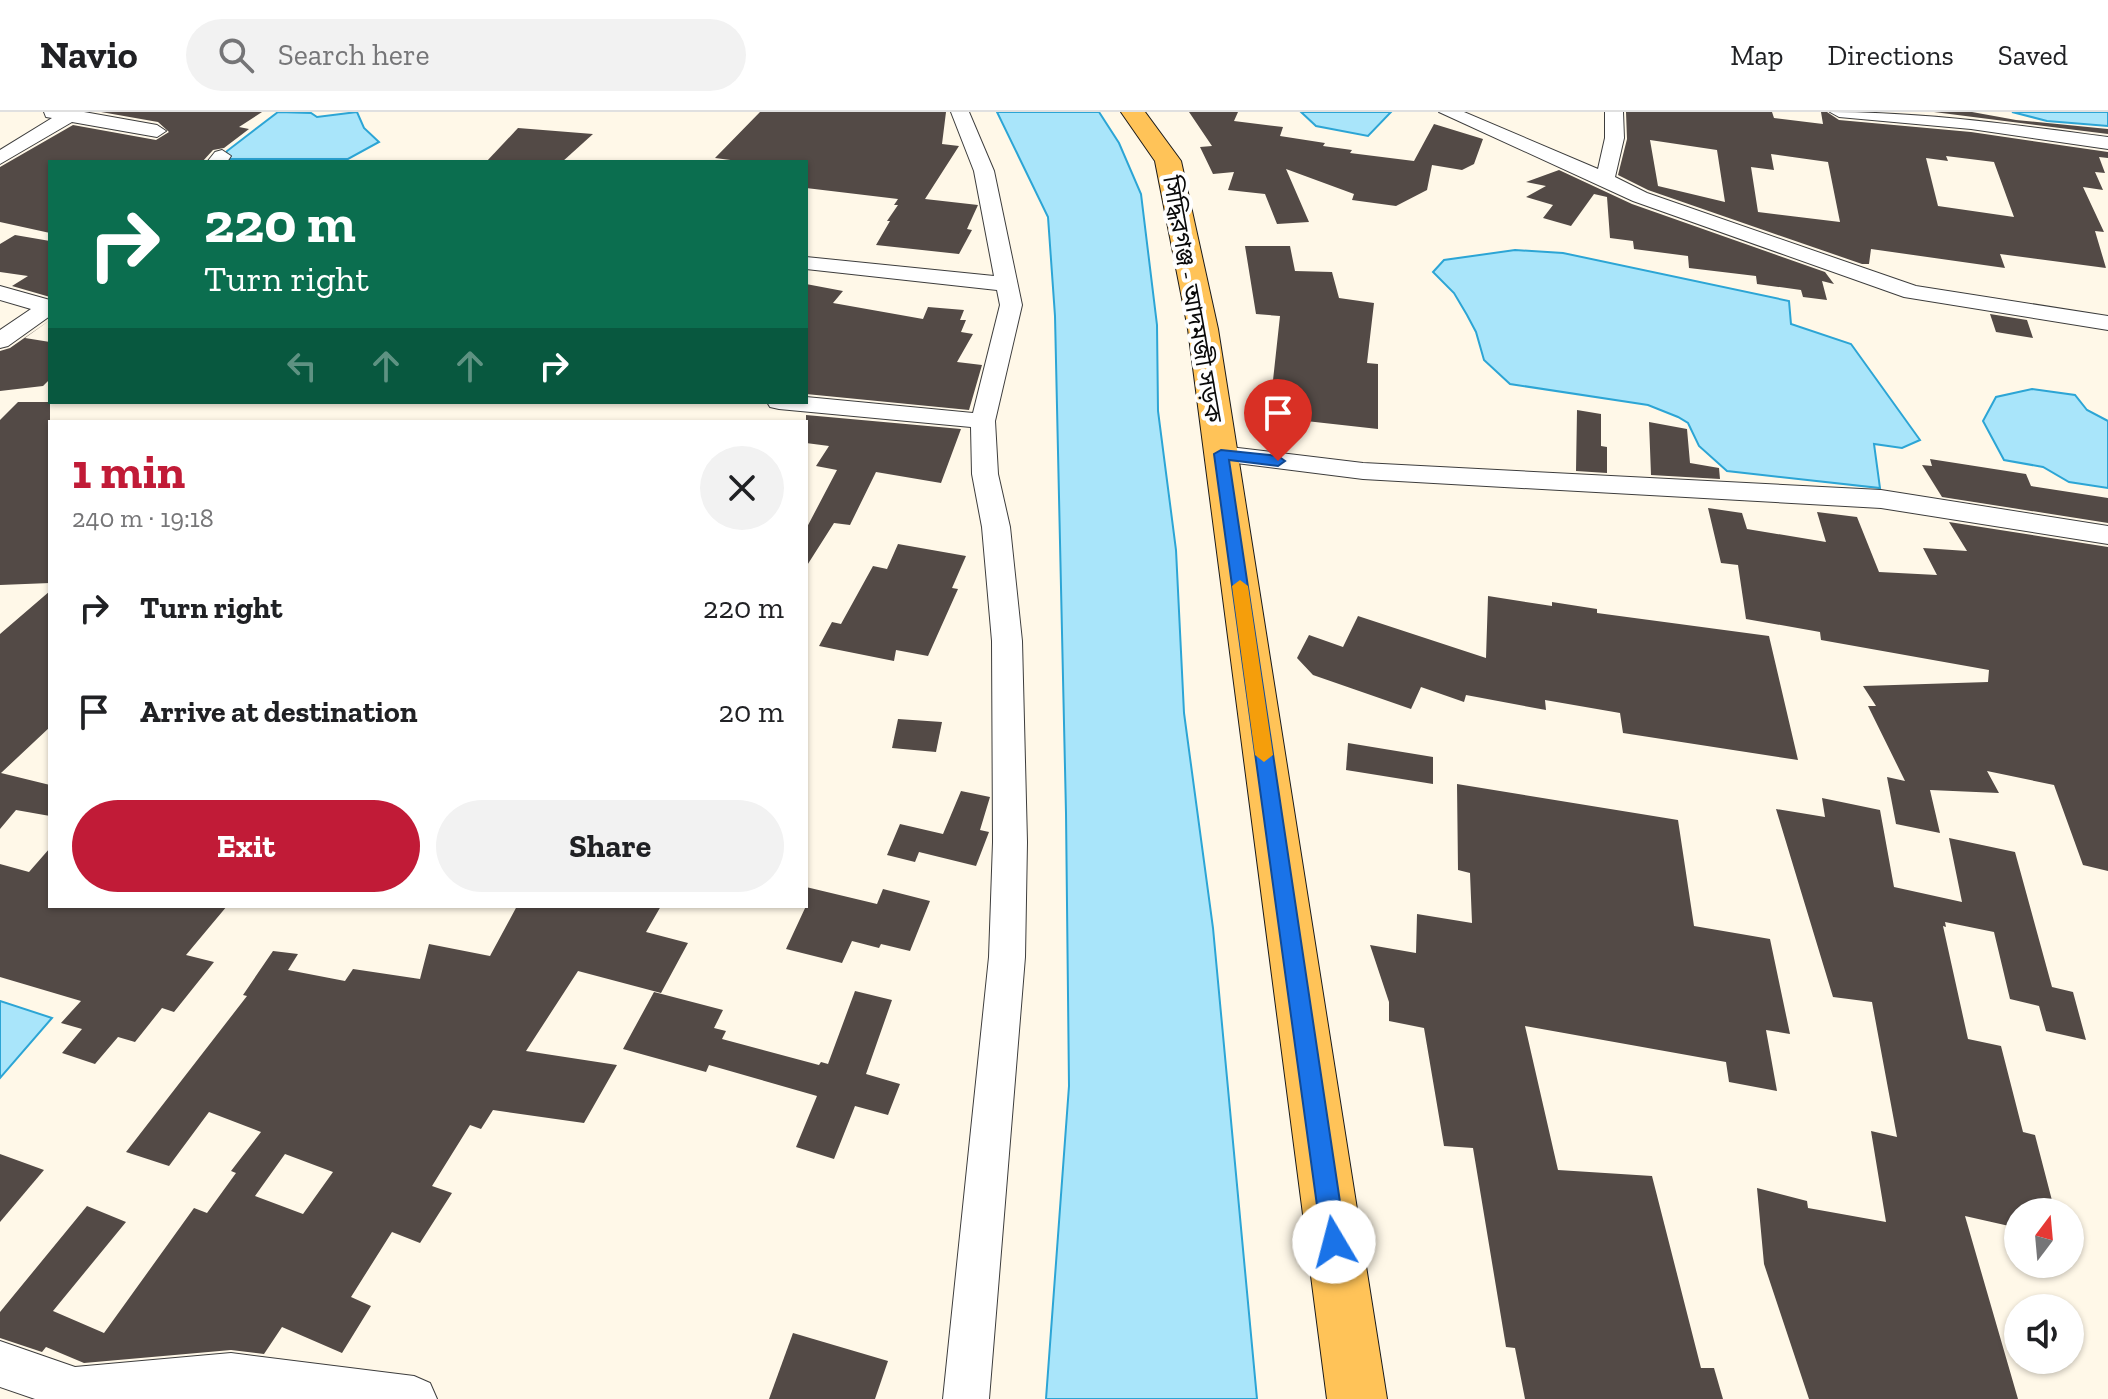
<!DOCTYPE html>
<html lang="en">
<head>
<meta charset="utf-8">
<style>
  :root { --surface:#fff; --page:#f2f2f2; --text:#202124; --muted:#757577; --line:#e0e0e0; --accent:#c11b37 }
  body { margin:0; font-family:"Zilla Slab","Noto Sans Bengali",serif; background:var(--page); color:var(--text); height:100vh; display:flex; flex-direction:column; font-size:30px; white-space:nowrap }
  * { box-sizing:border-box; margin:0 }
  p { font-size:26px; color:var(--muted) }
  .icon { flex:none; width:44px; height:44px; fill:none; stroke:currentColor; stroke-width:2; stroke-linecap:round; stroke-linejoin:round }
  .map { position:relative; flex:1; overflow:hidden }
  .sheet { position:absolute; left:48px; top:308px; width:760px; height:488px; display:flex; flex-direction:column; background:var(--surface); border-radius:0px; box-shadow:0 2px 6px #0004 }
  .sheet>* { flex:none }
  .guide { position:absolute; left:48px; top:48px; width:760px; height:244px; border-radius:0px; box-shadow:0 2px 6px #0004; background:#0b6e4f; color:#fff; overflow:hidden }
  .needle { width:52px; rotate:16deg }
  .tools { position:absolute; left:2004px; top:1086px; display:grid; gap:16px }
  .tools a { display:grid; place-items:center; width:80px; height:80px; border-radius:50%; background:var(--surface); box-shadow:0 2px 6px #0004; font-size:40px }
  .pin { position:absolute; display:grid; place-items:center; width:68px; height:68px; color:#fff; margin:-82px -34px; border-radius:50% 50% 50% 0; rotate:-45deg; box-shadow:0 0 8px #0007 }
  .pin .icon { rotate:45deg }
  .me { position:absolute; width:88px; margin:-44px; rotate:352deg; stroke-linejoin:round; filter:drop-shadow(0 0 6px #0008) }
  .turn { display:flex; align-items:center; gap:28px; height:168px; padding:0 24px; font-size:36px }
  .turn .icon { width:104px; height:104px; stroke-width:2.5 }
  .turn b { display:block; font-size:56px; line-height:68px }
  .lanes { display:flex; align-items:center; height:76px; padding:0 24px; background:#0003; justify-content:center; gap:40px; direction:ltr }
  .lanes .off { opacity:.35 }
  .round { display:grid; place-items:center; flex:none; width:84px; height:84px; border-radius:42px; background:var(--page) }
  .headline { display:flex; align-items:center; justify-content:space-between; height:136px; padding:0 24px }
  h1 { font-size:48px; font-weight:700; line-height:60px; color:var(--accent) }
  .primary-button { display:flex; gap:16px; margin-top:auto; padding:16px 24px }
  .primary-button a { flex:1; height:92px; border-radius:48px; background:var(--accent); color:#fff; font-size:32px; font-weight:700; line-height:92px; text-align:center }
  .primary-button a+a { background:var(--page); color:var(--text) }
  ul { padding:0; list-style:none }
  li { display:flex; align-items:center; gap:24px; height:104px; padding:0 24px }
  li div { flex:1 }
  li b { display:block; font-size:30px }
  li em { font-style:normal }
  header { display:flex; align-items:center; gap:48px; box-sizing:border-box; height:112px; padding:0 40px; background:var(--surface); border-bottom:2px solid var(--line) }
  header strong { font-size:38px }
  nav { display:flex; gap:44px; margin-inline-start:auto; font-size:28px }
  .search { width:560px; height:72px; background:var(--page); display:flex; align-items:center; gap:20px; box-sizing:border-box; padding:0 28px; border-radius:44px; color:var(--muted); font-size:30px }
  .map>svg:first-child { display:block }
</style>
</head>
<body>
<header>
<strong>Navio</strong>
<div class="search"><svg class="icon" aria-label="search" viewBox="0 0 24 24"><circle cx="10" cy="10" r="6"/><path d="M15 15l6 6"/></svg>Search here</div>
<nav><a>Map</a><a>Directions</a><a>Saved</a></nav>
</header>
<div class="map">
<svg width="2108" height="1287" viewBox="0 0 2108 1287">
  <rect width="100%" height="100%" fill="#fff8e8"/>
  <g fill="#a9e5fa" stroke="#2ca5d5" stroke-width="2">
    <polygon points="278,0 311,1 317,5 357,0 364,16 379,30 348,47 224,47 227,39"/>
    <polygon points="997,0 1099,0 1119,31 1141,82 1157,213 1158,299 1176,438 1184,601 1213,816 1257,1287 1046,1287 1069,974 1066,701 1055,204 1048,105"/>
    <polygon points="1301,0 1391,0 1368,24 1316,14"/>
    <polygon points="2012,0 2108,0 2108,14 2047,9"/>
    <polygon points="1515,138 1563,141 1789,189 1791,212 1851,232 1920,328 1902,336 1874,332 1880,376 1727,359 1699,334 1688,311 1678,305 1648,293 1510,272 1484,248 1476,220 1467,203 1454,181 1433,160 1444,148"/>
    <polygon points="2032,277 2075,283 2087,298 2108,309 2108,376 2069,370 2043,355 2004,348 1983,309 1996,285"/>
    <polygon points="0,889 52,906 0,966"/>
  </g>
  <g fill="#534a46" fill-rule="evenodd">
    <polygon points="101,0 262,0 239,15 249,17 224,36 213,38 202,50 50,50 50,121 0,110 0,55 73,13 156,28 169,20 158,10"/>
    <polygon points="760,0 946,0 942,32 959,34 925,87 978,93 967,117 972,118 959,142 876,133 890,109 887,109 898,93 894,93 898,87 806,76 806,50 746,50 715,46"/>
    <polygon points="1189,0 1238,0 1234,9 1283,15 1280,24 1325,31 1323,34 1352,38 1350,41 1414,49 1434,12 1483,27 1474,52 1462,58 1432,53 1427,78 1396,94 1352,88 1354,82 1286,57 1309,110 1277,112 1265,82 1228,78 1234,60 1213,62 1200,35 1212,34"/>
    <path d="M 1626,0 L 1772,0 L 1774,6 L 1823,12 L 1821,0 L 1827,0 L 1839,8 L 1971,20 L 2108,40 L 2108,46 L 2099,45 L 2105,61 L 2095,60 L 2103,78 L 2083,75 L 2104,120 L 2095,119 L 2106,156 L 2000,142 L 2005,156 L 1871,137 L 1869,152 L 1862,152 L 1648,78 L 1618,63 L 1627,27 ZM 1650,28 L 1717,38 L 1725,90 L 1658,74 ZM 1771,42 L 1828,50 L 1840,110 L 1758,100 L 1751,55 L 1774,58 ZM 1946,44 L 1994,50 L 2014,105 L 1938,94 L 1926,46 L 1948,49 Z"/>
    <polygon points="1934,0 1972,0 2016,8 2108,17 2108,22"/>
    <polygon points="518,16 593,22 562,50 486,50"/>
    <polygon points="1559,58 1632,92 1825,160 1834,172 1822,169 1827,188 1803,185 1801,178 1757,172 1756,164 1689,156 1688,144 1634,137 1633,129 1610,126 1607,85 1594,82 1571,114 1543,106 1553,93 1526,85 1546,74 1526,70"/>
    <polygon points="15,123 50,129 50,185 12,174 28,164 0,160 0,132"/>
    <polygon points="1245,134 1290,134 1295,159 1332,160 1339,186 1374,191 1367,251 1378,252 1378,317 1269,305 1280,204 1256,202"/>
    <polygon points="806,172 843,179 833,191 923,207 928,195 964,198 960,208 966,208 961,220 973,222 957,250 982,253 969,298 806,282"/>
    <polygon points="1990,202 2027,208 2033,226 1996,220"/>
    <polygon points="50,208 25,226 50,230 50,267 43,274 0,279 0,239 10,236"/>
    <polygon points="18,290 50,290 50,471 0,473 0,308"/>
    <polygon points="1577,298 1601,302 1601,334 1607,335 1607,361 1576,359"/>
    <polygon points="806,303 961,317 941,371 876,360 850,413 834,411 806,455 806,417 837,358 816,354 829,334 806,331"/>
    <polygon points="1649,310 1687,317 1690,351 1719,356 1720,367 1651,363"/>
    <polygon points="1930,347 2026,362 2031,374 2108,386 2108,411 1942,385 1922,353 1932,354"/>
    <polygon points="1708,396 1742,401 1747,417 1826,430 1817,400 1857,405 1879,460 1937,463 1923,436 1967,439 1949,410 2108,435 2108,759 2083,753 2054,673 1987,659 1999,681 1930,678 1940,721 1896,712 1887,665 1905,669 1868,594 1876,594 1863,574 1988,570 1989,558 1821,528 1820,520 1746,507 1738,453 1721,451"/>
    <polygon points="898,432 966,444 952,476 958,477 928,544 896,538 894,549 819,534 832,510 841,512 873,454 887,457"/>
    <polygon points="50,479 50,615 1,661 50,673 50,704 16,698 0,717 0,522"/>
    <polygon points="1488,484 1552,494 1552,490 1597,497 1597,501 1769,524 1798,648 1623,621 1620,601 1545,588 1546,598 1466,583 1464,590 1421,575 1411,597 1313,563 1297,546 1309,523 1343,535 1358,504 1486,546"/>
    <polygon points="898,607 942,610 936,640 892,636"/>
    <polygon points="1348,631 1433,645 1433,672 1346,658"/>
    <polygon points="1457,672 1678,708 1694,814 1770,827 1790,922 1766,918 1777,979 1729,970 1726,950 1525,914 1558,1058 1652,1064 1701,1256 1714,1256 1723,1287 1525,1287 1515,1236 1506,1235 1473,1036 1444,1034 1424,916 1389,909 1389,890 1370,833 1416,841 1417,802 1472,811 1470,761 1458,758"/>
    <polygon points="961,679 990,685 980,718 989,720 976,754 919,740 915,750 887,743 900,712 943,722"/>
    <polygon points="1822,686 1880,698 1894,775 1962,790 1949,726 2015,740 2052,875 2073,880 2086,928 2046,919 2039,894 2010,887 1994,820 1945,810 1946,815 1943,814 1968,927 2001,934 2023,1020 2035,1023 2055,1100 2018,1100 2018,1116 1965,1104 2018,1287 1809,1287 1764,1152 1757,1076 1807,1089 1808,1096 1886,1110 1871,1019 1897,1025 1872,890 1833,885 1776,697 1825,705"/>
    <polygon points="50,736 50,794 227,794 186,843 214,850 174,900 162,896 135,930 118,925 95,952 62,941 82,917 61,911 81,889 0,865 0,752 29,760"/>
    <polygon points="806,775 877,792 883,777 930,789 910,839 881,832 879,836 852,829 842,851 786,837 806,794"/>
    <path d="M 517,794 L 661,794 L 646,820 L 688,831 L 661,881 L 578,859 L 526,939 L 617,953 L 584,1011 L 493,998 L 481,1017 L 470,1013 L 432,1074 L 452,1081 L 420,1131 L 392,1120 L 351,1185 L 371,1194 L 342,1241 L 282,1215 L 264,1242 L 231,1238 L 84,1251 L 46,1235 L 42,1240 L 0,1226 L 0,1200 L 87,1094 L 126,1110 L 53,1199 L 104,1221 L 194,1096 L 207,1101 L 236,1061 L 231,1059 L 261,1020 L 209,1000 L 169,1054 L 126,1040 L 247,884 L 243,883 L 273,839 L 298,842 L 288,858 L 345,869 L 353,857 L 420,867 L 429,832 L 490,844 ZM 285,1042 L 333,1060 L 303,1102 L 255,1084 Z"/>
    <polygon points="855,879 892,888 866,962 900,972 888,1003 855,994 834,1047 796,1035 817,984 709,953 706,960 623,937 654,880 723,898 714,916 726,919 722,927 819,953 821,950 828,952"/>
    <polygon points="0,1042 44,1058 0,1110"/>
    <polygon points="793,1221 888,1249 875,1287 769,1287"/>
  </g>
  <g fill="none" stroke-linecap="round" stroke-linejoin="round">
    <g stroke="#3d3d3d" stroke-width="2">
      <g id="minor">
        <polygon points="84,0 157,13 166,19 157,25 72,10 0,52 0,38 52,6 46,5 44,0"/>
        <polygon points="951,0 969,0 994,59 1022,193 995,309 998,362 1010,415 1022,529 1027,730 1025,845 989,1287 943,1287 989,845 993,730 992,529 982,415 972,362 971,315 779,297 770,295 767,290 806,290 806,285 973,301 1000,193 997,178 806,157 806,145 994,164 974,59"/>
        <polygon points="1439,0 1464,0 1598,57 1605,26 1605,0 1623,0 1624,26 1615,65 1647,81 1916,174 2108,204 2108,218 1904,185 1633,89"/>
        <path d="M 1830,0 C 1924,0 2015,13 2108,25 L 2108,37 L 1971,17 L 1839,5 Z"/>
        <polygon points="222,38 231,44 227,50 207,50 215,40"/>
        <polygon points="0,174 50,188 50,204 8,234 0,236 0,218 31,197 0,188"/>
        <polygon points="1221,334 1363,351 1881,378 2108,414 2108,432 1881,396 1363,367 1212,348 1208,342 1212,336"/>
        <polygon points="0,1229 75,1255 231,1241 414,1264 430,1271 437,1287 35,1287 0,1275"/>
      </g>
    </g>
    <g stroke="#1b1b1b" stroke-width="2">
      <polygon id="major" points="1121,0 1145,0 1181,49 1218,217 1387,1287 1327,1287 1188,217 1155,49"/>
    </g>
    <use href="#minor" fill="#fff" fill-rule="evenodd"/>
    <use href="#major" fill="#ffc358" fill-rule="evenodd"/>
  </g>
  <polygon fill="#1a73e8" stroke="#114b97" stroke-width="2" points="1221,338 1278,344 1285,349 1278,354 1229,348 1346,1130 1343,1138 1334,1142 1325,1138 1322,1130 1214,342"/>
  <polygon fill="#f59e0b" points="1240,468 1248,474 1273,643 1264,650 1255,643 1232,474"/>
  <g text-anchor="middle" dominant-baseline="central" stroke-width="8" stroke-linejoin="round" paint-order="stroke">
    <g font-size="24" fill="#0a0a0a" stroke="#fff">
      <text transform="translate(1193 187) rotate(80)">সিদ্ধিরগঞ্জ - আদমজী সড়ক</text>
    </g>
  </g>
</svg>
<div class="tools">
<a><svg class="needle" viewBox="-14 -14 28 28"><path d="M0-13l5 13h-10z" fill="#e53935"/><path d="M0 13l5-13h-10z" fill="#757577"/></svg></a>
<a><svg class="icon" aria-label="sound" viewBox="0 0 24 24"><path d="M4 9h4l5-4v14l-5-4H4zM17 9q2 3 0 6"/></svg></a>
</div>
<div class="pin" style="left:1278px;top:349px;background:#d93025"><svg class="icon" aria-label="arrive" viewBox="0 0 24 24"><path d="M6 21V4h12l-3 4 3 4H6"/></svg></div>
<svg class="me" style="left:1334px;top:1130px" viewBox="-20 -20 40 40"><circle r="19" fill="#fff"/><path d="M0-13L10 11 0 6-10 11z" fill="#1a73e8"/></svg>
<div class="guide">
<div class="turn"><svg class="icon" aria-label="right" viewBox="0 0 24 24"><path d="M7 20v-9h11M14 6l5 5-5 5"/></svg><div><b>220 m</b>Turn right</div></div>
<div class="lanes"><svg class="icon off" aria-label="left" viewBox="0 0 24 24"><path d="M17 20v-9H6M10 6l-5 5 5 5"/></svg><svg class="icon off" aria-label="ahead" viewBox="0 0 24 24"><path d="M12 20V5M6 11l6-6 6 6"/></svg><svg class="icon off" aria-label="ahead" viewBox="0 0 24 24"><path d="M12 20V5M6 11l6-6 6 6"/></svg><svg class="icon" aria-label="right" viewBox="0 0 24 24"><path d="M7 20v-9h11M14 6l5 5-5 5"/></svg></div>
</div>
<section class="sheet">
<div class="headline"><div><h1>1 min</h1><p>240 m · 19:18</p></div><a class="round"><svg class="icon" aria-label="close" viewBox="0 0 24 24"><path d="M6 6l12 12M18 6L6 18"/></svg></a></div>
<ul>
<li><svg class="icon" aria-label="right" viewBox="0 0 24 24"><path d="M7 20v-9h11M14 6l5 5-5 5"/></svg><div><b>Turn right</b></div><em>220 m</em></li>
<li><svg class="icon" aria-label="arrive" viewBox="0 0 24 24"><path d="M6 21V4h12l-3 4 3 4H6"/></svg><div><b>Arrive at destination</b></div><em>20 m</em></li>
</ul>
<div class="primary-button"><a>Exit</a><a>Share</a></div>
</section>
</div>
</body>
</html>
